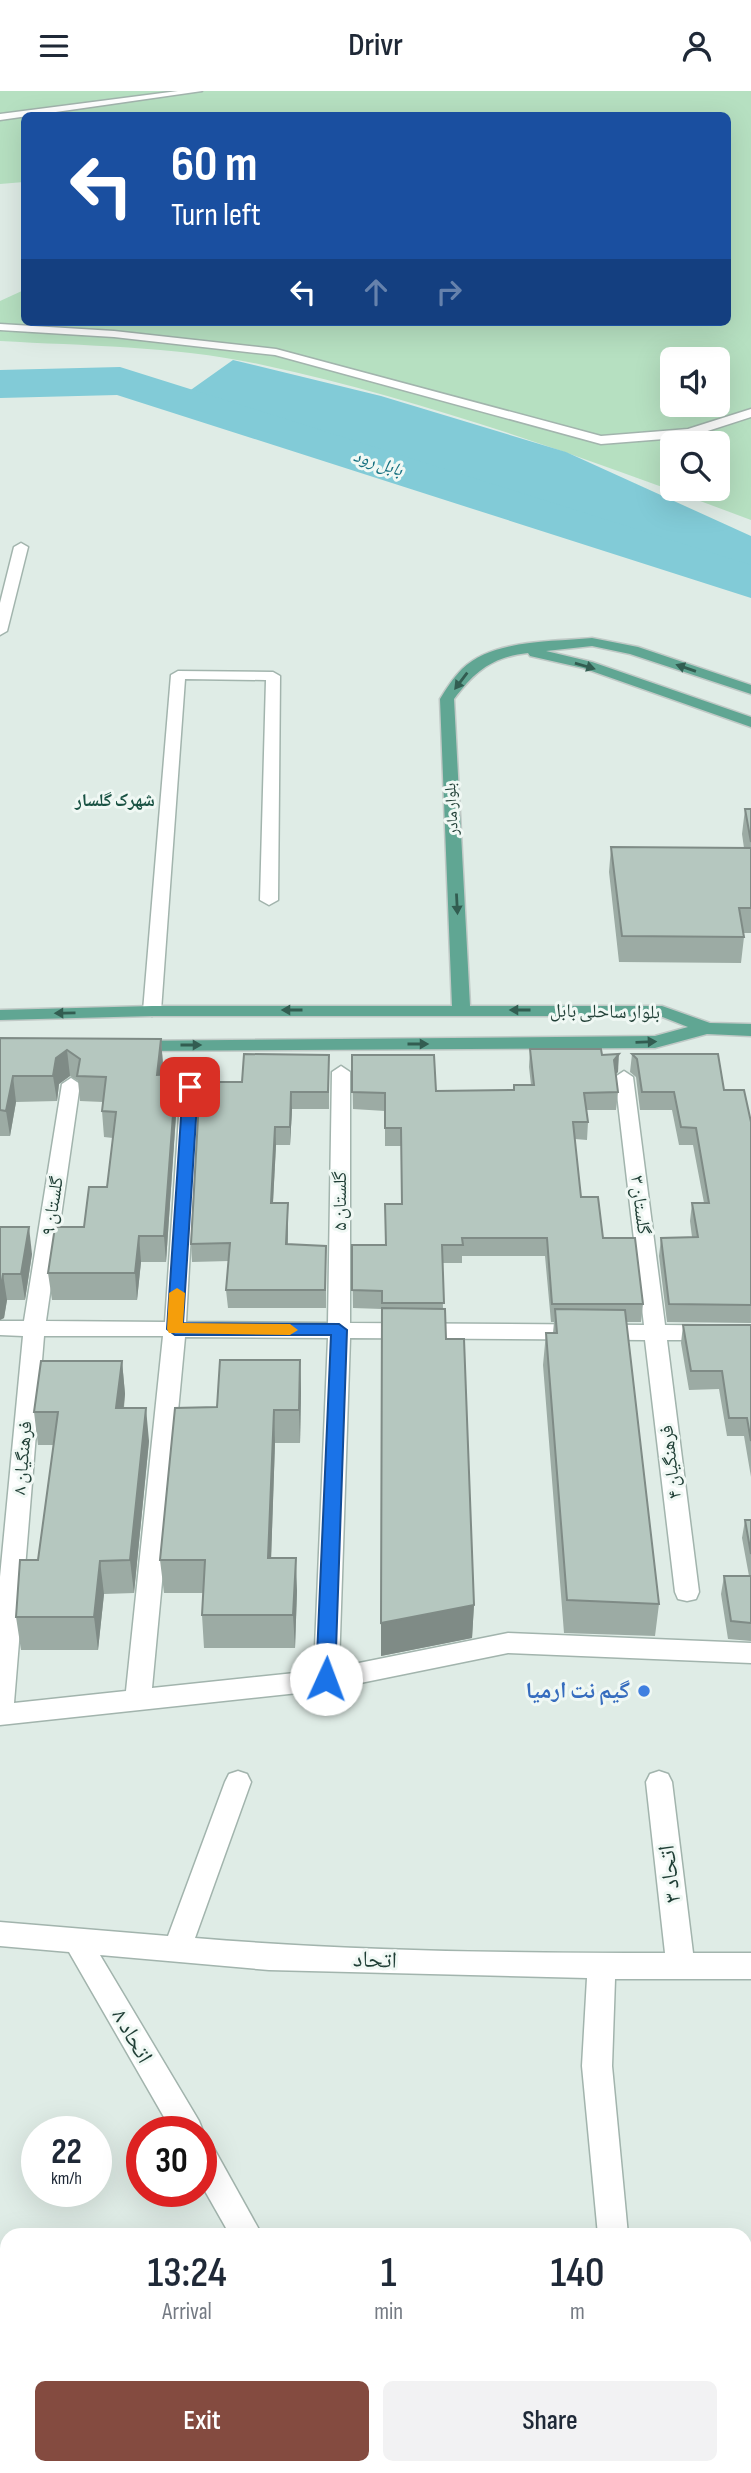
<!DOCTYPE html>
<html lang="en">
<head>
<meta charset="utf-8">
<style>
  :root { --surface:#fff; --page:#f2f2f3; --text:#1f2937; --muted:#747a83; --accent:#844b40 }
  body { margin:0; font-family:"Sofia Sans Condensed","Noto Naskh Arabic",sans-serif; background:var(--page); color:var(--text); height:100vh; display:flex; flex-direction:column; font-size:26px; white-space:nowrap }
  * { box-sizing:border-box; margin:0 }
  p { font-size:23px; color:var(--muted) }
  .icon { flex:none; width:38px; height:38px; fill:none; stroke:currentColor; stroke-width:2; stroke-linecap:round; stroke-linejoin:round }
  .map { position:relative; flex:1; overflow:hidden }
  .sheet { position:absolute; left:0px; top:2137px; width:752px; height:247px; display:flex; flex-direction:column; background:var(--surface); border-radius:21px 21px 0 0; box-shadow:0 7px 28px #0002 }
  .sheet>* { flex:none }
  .banner { position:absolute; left:21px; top:21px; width:710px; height:214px; border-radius:10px; box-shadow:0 7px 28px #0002; background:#1a4fa0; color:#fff; overflow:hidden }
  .buttons { position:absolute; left:660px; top:256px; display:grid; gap:14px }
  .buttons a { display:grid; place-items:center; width:70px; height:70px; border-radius:10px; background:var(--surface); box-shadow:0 7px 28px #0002; font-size:35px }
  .speed { position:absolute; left:21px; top:2025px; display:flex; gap:14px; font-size:35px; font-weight:700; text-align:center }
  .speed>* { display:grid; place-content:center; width:91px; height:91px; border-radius:50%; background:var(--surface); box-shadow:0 7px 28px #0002; line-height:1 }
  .speed small { font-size:18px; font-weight:400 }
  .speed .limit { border:10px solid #d22; background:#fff; color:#111 }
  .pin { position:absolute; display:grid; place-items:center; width:60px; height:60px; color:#fff; margin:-30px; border-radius:14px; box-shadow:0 4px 10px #0006 }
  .me { position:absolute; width:77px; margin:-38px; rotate:2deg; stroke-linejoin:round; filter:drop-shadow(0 0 5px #0008) }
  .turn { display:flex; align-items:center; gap:24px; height:147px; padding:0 35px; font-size:32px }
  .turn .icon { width:91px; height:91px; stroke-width:2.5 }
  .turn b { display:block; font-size:49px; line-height:60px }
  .lanes { display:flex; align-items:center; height:66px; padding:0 35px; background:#0003; justify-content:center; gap:35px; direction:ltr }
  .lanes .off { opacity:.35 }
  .eta { display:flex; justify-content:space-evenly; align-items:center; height:119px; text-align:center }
  .eta b { font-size:42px; font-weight:600; line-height:49px }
  .primary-button { display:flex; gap:14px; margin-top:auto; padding:14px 35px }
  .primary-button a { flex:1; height:80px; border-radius:10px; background:var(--accent); color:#fff; font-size:28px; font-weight:600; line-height:80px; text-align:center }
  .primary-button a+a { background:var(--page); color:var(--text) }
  header { display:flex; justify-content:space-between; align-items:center; height:91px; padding:0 35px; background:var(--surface); font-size:32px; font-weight:600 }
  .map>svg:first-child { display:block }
</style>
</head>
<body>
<header><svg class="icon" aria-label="menu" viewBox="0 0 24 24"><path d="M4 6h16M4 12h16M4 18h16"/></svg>Drivr<svg class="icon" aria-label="person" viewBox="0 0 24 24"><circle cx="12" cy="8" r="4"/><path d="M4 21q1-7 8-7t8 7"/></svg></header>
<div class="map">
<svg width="751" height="2382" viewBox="0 0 751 2382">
  <rect width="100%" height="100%" fill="#dfece6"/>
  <path fill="#b6e0c1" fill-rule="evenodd" d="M 0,0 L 751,0 L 751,429 C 591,369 430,310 263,274 C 177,255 87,255 0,250 L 0,210 L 24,199 L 24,231 L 728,231 L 728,24 L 24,24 L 24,91 L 0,93 ZM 672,268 L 718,268 L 718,313 L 672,313 ZM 672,352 L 718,352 L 718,397 L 672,397 Z"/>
  <polygon fill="#82cbd7" points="233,269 381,305 566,361 751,445 751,501 679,468 178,308"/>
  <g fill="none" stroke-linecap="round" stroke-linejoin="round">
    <polygon fill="#82cbd7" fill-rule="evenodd" points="120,276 751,474 751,507 117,304 0,307 0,279"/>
    <g stroke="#a2b4ad" stroke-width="3">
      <g id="street">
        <polygon points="178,0 202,0 0,29 0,23"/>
        <polygon points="0,233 114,240 276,258 601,345 688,338 751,318 751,326 689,346 601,353 275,264 114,246 0,239"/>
        <polygon points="21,452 28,456 7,540 0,544 0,512 14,456"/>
        <polygon points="178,580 273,581 280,585 278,809 269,814 260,809 266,589 185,588 161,920 152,925 143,920 171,584"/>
        <path d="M 341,975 L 350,981 L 350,1232 L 644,1234 L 615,986 L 624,980 L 633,986 L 665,1234 L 751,1235 L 751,1249 L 667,1249 L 699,1501 L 696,1508 L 687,1510 L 678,1508 L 675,1501 L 645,1249 L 350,1247 L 339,1576 L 508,1542 L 751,1552 L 751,1572 L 508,1562 L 326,1599 L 0,1634 L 0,1486 L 23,1245 L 0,1244 L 0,1230 L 24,1230 L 62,993 L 71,987 L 80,993 L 46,1230 L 165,1231 L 181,996 L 190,990 L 199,996 L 186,1231 L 328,1232 L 332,981 ZM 44,1245 L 163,1245 L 126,1600 L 14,1612 ZM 185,1246 L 328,1247 L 314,1580 L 152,1597 Z"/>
        <path d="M 238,1680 L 247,1683 L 251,1691 L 195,1847 C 351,1860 509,1862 665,1862 L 646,1691 L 650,1683 L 659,1680 L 668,1683 L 672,1691 L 693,1862 L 751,1862 L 751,1888 L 615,1888 L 612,1975 L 628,2144 L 598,2144 L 582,1975 L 587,1887 L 269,1879 L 100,1864 L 199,2030 L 203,2040 L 201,2044 L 201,2040 L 172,2040 L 69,1861 L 0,1855 L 0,1831 L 168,1845 L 225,1691 L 229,1683 Z"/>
        <polygon points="201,2050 212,2054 262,2144 230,2144 201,2093"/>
        <polygon points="373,2376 406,2376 409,2382 375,2382"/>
      </g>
    </g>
    <g stroke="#c0c9c6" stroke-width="3">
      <path id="primary" d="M 592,547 L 638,556 L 751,594 L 751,603 L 630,563 L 592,555 L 546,560 L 592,571 L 751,626 L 751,636 L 583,577 L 530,565 L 528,562 C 492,566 475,580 454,608 L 470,915 L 662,915 L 710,932 L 751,933 L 751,945 L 707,943 L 655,957 L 135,960 L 128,958 L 126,954 L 128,950 L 655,945 L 688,936 L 660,925 L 152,925 L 0,929 L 0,919 L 152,915 L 452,915 L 440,608 C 446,598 454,586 462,578 C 493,548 552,551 592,547 Z"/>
    </g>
    <use href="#street" fill="#fff" fill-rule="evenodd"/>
    <use href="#primary" fill="#60a693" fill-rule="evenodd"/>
  </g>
  <g fill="#9caba4">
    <polygon points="745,718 751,718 751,842 744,842 744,846 741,872 619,871 609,781 611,756 744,757 742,743"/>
    <polygon points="0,947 161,948 163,974 162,983 176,983 177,1009 166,1171 141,1171 137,1209 52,1209 48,1182 84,1136 107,1096 113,1047 104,1046 102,1020 103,1011 80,1010 78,990 70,985 59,993 57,1010 16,1011 10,1045 0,1045"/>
    <polygon points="530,958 602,964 618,981 616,983 618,1001 616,1019 586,1019 588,1031 587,1049 575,1048 581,1106 603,1147 643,1213 641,1231 626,1231 659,1513 655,1545 564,1542 543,1274 546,1242 553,1242 554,1231 551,1231 545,1165 462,1165 462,1172 442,1172 443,1218 446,1248 474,1514 472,1547 381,1565 382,1218 353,1217 352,1154 385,1154 401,1113 401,1055 385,1055 385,1020 353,1018 352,964 436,1000 513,999 514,994 531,994 529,976"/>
    <polygon points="632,963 724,999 751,1031 751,1232 667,1231 659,1165 661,1147 692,1146 690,1130 692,1112 704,1112 693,1054 679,1054 672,1019 640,1019 636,986 630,981"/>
    <polygon points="329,964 329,1018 292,1018 290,1054 276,1054 273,1112 288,1112 288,1153 326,1155 326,1217 228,1217 226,1199 229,1170 192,1171 191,1153 242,991"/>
    <polygon points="0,1136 32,1163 25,1209 7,1209 4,1227 0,1229"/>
    <polygon points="683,1234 751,1234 751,1386 744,1345 727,1345 719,1298 689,1299 681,1252"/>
    <polygon points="300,1269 301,1301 300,1352 275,1352 271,1467 297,1500 295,1557 204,1557 202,1524 203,1502 164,1502 160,1469 217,1316"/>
    <polygon points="122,1270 125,1303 124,1317 149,1350 134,1502 104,1503 98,1559 21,1559 16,1526 38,1469 54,1354 38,1354 34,1321"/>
    <polygon points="745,1429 751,1429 751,1550 728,1548 721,1503 724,1485 749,1485 742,1447"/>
  </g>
  <g fill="#7f8b86">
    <polygon points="161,948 163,974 159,1009 157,984"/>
    <polygon points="67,959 70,985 59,993 57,1010 53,985 56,967"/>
    <polygon points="619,963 618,981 612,986 614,969"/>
    <polygon points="176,983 177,1009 166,1171 164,1145"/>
    <polygon points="13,985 16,1011 10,1045 6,1020"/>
    <polygon points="291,1001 292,1018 290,1054 290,1036"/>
    <polygon points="275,1036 276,1054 272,1129 271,1112"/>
    <polygon points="288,1112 288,1130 287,1171 286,1153"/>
    <polygon points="29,1136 32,1163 25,1209 21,1183"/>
    <polygon points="139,1145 141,1171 137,1209 135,1182"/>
    <polygon points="3,1183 7,1209 4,1227 0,1229 0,1201"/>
    <polygon points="300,1269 301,1301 300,1352 299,1319"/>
    <polygon points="122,1270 125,1303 120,1350 116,1317"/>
    <polygon points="146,1317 149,1350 134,1502 130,1469"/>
    <polygon points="274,1319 275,1352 270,1500 268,1467"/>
    <polygon points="296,1467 297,1500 295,1557 293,1524"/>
    <polygon points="100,1470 104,1503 98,1559 94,1526"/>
    <polygon points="474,1514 472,1547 381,1565 381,1532"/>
  </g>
  <g fill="#b5c7bf" stroke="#7f8b86" stroke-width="2">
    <polygon points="745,718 751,718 751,751"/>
    <polygon points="611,756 751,757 751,817 739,817 744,846 622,845"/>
    <polygon points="0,947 161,948 157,984 176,983 164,1145 139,1145 135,1182 48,1182 55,1136 84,1136 89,1096 107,1096 116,1021 102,1020 106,986 77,985 80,968 67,959 56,967 53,985 13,985 6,1020 0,1019"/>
    <polygon points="530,958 601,958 602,964 619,963 614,969 618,1001 584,1002 588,1031 573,1031 581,1106 598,1106 603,1147 635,1147 643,1213 552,1213 547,1147 462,1147 463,1154 442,1154 444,1212 382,1212 382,1200 352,1199 352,1154 386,1154 385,1113 402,1113 401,1037 385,1037 385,1002 352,1001 352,964 434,964 436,1000 514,999 514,994 534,994"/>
    <polygon points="244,963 329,964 328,1001 291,1001 290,1036 275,1036 271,1112 288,1112 286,1153 326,1155 325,1199 226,1199 230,1152 191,1153 200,991 242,991"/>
    <polygon points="632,963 718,963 724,999 744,999 751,1031 751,1214 669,1213 661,1147 698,1146 692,1112 709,1112 696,1037 681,1036 674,1001 642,1001 637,968"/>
    <polygon points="0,1136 29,1136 21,1183 3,1183 0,1201"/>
    <polygon points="382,1217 445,1218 446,1248 464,1248 474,1514 381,1532"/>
    <polygon points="555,1218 625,1219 659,1513 567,1509 546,1242 557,1242"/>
    <polygon points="683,1234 751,1234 751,1350 747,1327 729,1327 722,1280 691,1280"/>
    <polygon points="220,1269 300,1269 299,1319 274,1319 268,1467 296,1467 293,1524 202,1524 205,1469 160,1469 175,1317 217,1316"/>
    <polygon points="41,1270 122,1270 116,1317 146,1317 130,1469 100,1470 94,1526 16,1526 20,1469 38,1469 58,1321 34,1321"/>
    <polygon points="745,1429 751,1429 751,1463"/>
    <polygon points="724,1485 751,1485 751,1532 731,1530"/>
  </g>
  <defs><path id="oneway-solid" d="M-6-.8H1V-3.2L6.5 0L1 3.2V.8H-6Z" transform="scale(1.75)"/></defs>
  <g fill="#325d51">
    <use href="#oneway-solid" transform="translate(585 575) rotate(16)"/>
    <use href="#oneway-solid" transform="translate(686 577) rotate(-161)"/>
    <use href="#oneway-solid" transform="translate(461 590) rotate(127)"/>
    <use href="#oneway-solid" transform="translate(457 813) rotate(87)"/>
    <use href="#oneway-solid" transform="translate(292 919) rotate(180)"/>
    <use href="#oneway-solid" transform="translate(520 919) rotate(-180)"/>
    <use href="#oneway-solid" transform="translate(65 922) rotate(179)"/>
    <use href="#oneway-solid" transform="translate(646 951) rotate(-2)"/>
    <use href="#oneway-solid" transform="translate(418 953)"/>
    <use href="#oneway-solid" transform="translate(191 954)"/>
  </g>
  <polygon fill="#1a73e8" stroke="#114b97" stroke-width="2" points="190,991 198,996 183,1232 339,1233 347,1239 335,1588 332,1594 326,1596 319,1594 316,1588 331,1244 175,1244 167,1238 183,996"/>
  <polygon fill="#f59e0b" points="177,1197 185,1202 183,1232 290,1233 298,1239 290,1244 169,1242 167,1238 169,1202"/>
  <circle fill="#3f7fe0" stroke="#f0f8f4" stroke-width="2.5" cx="644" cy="1600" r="7"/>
  <g text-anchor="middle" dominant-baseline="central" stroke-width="6" stroke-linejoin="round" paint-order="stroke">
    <g font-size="16" fill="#1f3e35" stroke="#f0f8f4">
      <text transform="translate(452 718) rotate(-93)">بلوار مادر</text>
    </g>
    <g font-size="18" font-style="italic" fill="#146f7f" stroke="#f0f8f4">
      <text transform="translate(378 372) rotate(18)">بابل رود</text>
    </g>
    <g font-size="18" font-weight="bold" fill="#195243" stroke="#f0f8f4">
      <text x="115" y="709">شهرک گلسار</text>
    </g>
    <g font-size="19" fill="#1f3e35" stroke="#f0f8f4">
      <text transform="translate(605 921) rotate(1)">بلوار ساحلی بابل</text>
      <text transform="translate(340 1110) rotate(-90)">گلستان ۵</text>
      <text transform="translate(640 1114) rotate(83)">گلستان ۳</text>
      <text transform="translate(53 1115) rotate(-81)">گلستان ۹</text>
      <text transform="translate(23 1367) rotate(-85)">فرهنگیان ۸</text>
      <text transform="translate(671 1371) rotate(-97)">فرهنگیان ۴</text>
    </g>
    <g font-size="23" font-weight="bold" fill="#366cbe" stroke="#f0f8f4" text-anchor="end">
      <text x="630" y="1600">گیم نت ارمیا</text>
    </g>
    <g font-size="23" fill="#1f3e35" stroke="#f0f8f4">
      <text transform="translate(670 1783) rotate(-97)">اتحاد ۳</text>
      <text transform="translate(375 1869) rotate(2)">اتحاد</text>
      <text transform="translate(132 1945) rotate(60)">اتحاد ۸</text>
    </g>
  </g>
</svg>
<div class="buttons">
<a><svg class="icon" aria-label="sound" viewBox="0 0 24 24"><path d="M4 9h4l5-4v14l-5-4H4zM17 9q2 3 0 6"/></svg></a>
<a><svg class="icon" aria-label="search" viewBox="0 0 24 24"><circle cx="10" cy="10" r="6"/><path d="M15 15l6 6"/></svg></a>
</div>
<div class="speed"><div>22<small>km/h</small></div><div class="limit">30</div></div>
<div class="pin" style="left:190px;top:996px;background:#d93025"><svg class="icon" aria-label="arrive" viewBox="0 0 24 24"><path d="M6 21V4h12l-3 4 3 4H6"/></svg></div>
<svg class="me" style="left:326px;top:1588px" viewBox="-20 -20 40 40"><circle r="19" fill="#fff"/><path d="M0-13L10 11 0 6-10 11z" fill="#1a73e8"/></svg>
<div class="banner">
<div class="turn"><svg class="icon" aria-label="left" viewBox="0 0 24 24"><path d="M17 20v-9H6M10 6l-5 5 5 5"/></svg><div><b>60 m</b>Turn left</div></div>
<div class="lanes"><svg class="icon" aria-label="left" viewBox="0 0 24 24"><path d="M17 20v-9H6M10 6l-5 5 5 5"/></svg><svg class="icon off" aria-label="ahead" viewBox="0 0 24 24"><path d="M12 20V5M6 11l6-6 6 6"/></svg><svg class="icon off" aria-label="right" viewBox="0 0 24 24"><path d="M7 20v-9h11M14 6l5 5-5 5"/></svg></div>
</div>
<section class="sheet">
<div class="eta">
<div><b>13:24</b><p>Arrival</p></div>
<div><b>1</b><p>min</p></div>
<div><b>140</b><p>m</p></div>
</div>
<div class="primary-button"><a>Exit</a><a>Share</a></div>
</section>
</div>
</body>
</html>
